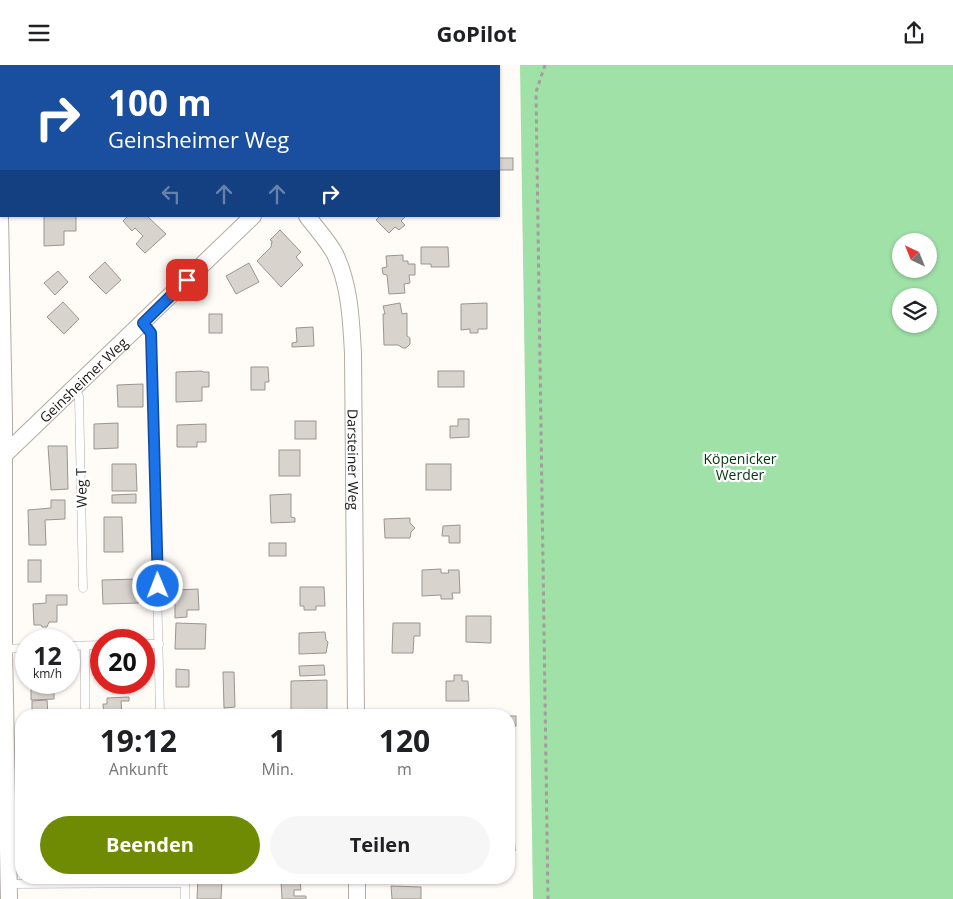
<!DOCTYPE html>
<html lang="de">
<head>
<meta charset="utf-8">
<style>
  :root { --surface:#fff; --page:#f6f6f6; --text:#202124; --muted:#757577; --accent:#6f8b03 }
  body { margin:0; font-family:"Open Sans",sans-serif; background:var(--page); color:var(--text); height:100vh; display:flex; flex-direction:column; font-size:19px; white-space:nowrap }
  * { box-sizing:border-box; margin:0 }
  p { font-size:16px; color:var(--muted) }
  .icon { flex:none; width:28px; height:28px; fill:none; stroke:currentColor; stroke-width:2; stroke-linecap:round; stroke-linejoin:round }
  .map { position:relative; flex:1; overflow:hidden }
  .panel { position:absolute; left:15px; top:644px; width:500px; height:175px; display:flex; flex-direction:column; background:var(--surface); border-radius:20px; box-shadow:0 1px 4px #0004 }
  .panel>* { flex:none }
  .hud { position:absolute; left:0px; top:0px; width:500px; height:152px; box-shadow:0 1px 4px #0004; background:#1a4fa0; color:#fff; overflow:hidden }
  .needle { width:32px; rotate:317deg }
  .controls { position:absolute; left:892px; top:168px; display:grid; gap:10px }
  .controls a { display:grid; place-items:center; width:45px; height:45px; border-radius:50%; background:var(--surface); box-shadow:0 1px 4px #0004; font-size:25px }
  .speed { position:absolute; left:15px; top:564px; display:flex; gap:10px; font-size:25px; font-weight:700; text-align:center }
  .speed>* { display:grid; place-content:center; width:65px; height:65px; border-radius:50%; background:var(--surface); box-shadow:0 1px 4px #0004; line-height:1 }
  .speed small { font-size:12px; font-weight:400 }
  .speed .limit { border:8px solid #d22; background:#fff; color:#111 }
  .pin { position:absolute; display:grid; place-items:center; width:42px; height:42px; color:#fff; margin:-21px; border-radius:10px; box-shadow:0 2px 8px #0006 }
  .me { position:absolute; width:55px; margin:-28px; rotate:359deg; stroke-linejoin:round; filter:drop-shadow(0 0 4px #0008) }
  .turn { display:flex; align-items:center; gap:18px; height:105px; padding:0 25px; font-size:22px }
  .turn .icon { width:65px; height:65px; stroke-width:2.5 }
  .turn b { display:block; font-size:35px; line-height:42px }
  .lanes { display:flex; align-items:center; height:48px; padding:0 25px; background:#0003; justify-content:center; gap:25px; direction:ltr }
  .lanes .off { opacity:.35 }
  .eta { display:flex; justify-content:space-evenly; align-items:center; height:85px; text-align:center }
  .eta b { font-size:30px; font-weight:700; line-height:35px }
  .cta { display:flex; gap:10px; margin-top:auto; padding:10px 25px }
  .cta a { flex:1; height:58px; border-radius:30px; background:var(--accent); color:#fff; font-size:20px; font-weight:700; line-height:58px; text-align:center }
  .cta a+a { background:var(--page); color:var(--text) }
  header { display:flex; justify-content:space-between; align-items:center; height:65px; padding:0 25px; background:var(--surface); font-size:22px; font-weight:700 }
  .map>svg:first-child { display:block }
</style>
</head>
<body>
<header><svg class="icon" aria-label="menu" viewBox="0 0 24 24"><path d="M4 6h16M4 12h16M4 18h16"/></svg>GoPilot<svg class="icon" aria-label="share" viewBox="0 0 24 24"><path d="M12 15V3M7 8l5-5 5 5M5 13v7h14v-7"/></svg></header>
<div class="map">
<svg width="953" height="834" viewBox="0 0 953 834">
  <rect width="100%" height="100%" fill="#fffbf7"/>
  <path fill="#9fe1a7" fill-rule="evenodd" d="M 520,0 L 953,0 L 953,834 L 533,834 ZM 901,176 L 929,176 L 929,204 L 901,204 ZM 901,231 L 929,231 L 929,259 L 901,259 Z"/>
  <g fill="#d9d3cd" stroke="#9b958f">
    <rect x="499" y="93" width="14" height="12"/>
    <polygon points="44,151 76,151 76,166 64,166 64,180 44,181"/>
    <polygon points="128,151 147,151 166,169 145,188 136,179 143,171 135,163 132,166 123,156"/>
    <polygon points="380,151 406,151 401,156 405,160 399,165 395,162 389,168 376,155"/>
    <polygon points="280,165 301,187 296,192 303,200 281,222 257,196 271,182 272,176 270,175"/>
    <polygon points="421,182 448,182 449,202 431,202 431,199 421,199"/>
    <polygon points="403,190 403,196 408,196 408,199 415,199 415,210 409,210 410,218 404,219 405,228 389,229 387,210 383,209 382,203 387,202 386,191"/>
    <polygon points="105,197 121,215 106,229 89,212"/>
    <polygon points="249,198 259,217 236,229 226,211"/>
    <polygon points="58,206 68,217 55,230 44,218"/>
    <polygon points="63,237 79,254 64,269 47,252"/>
    <polygon points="400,238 402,249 407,248 407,271 410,273 410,279 406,283 403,283 398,280 384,280 383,249 385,249 383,241"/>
    <polygon points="487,238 487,264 478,264 478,268 470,268 470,264 461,265 461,239"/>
    <rect x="209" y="249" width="13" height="19"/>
    <polygon points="313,262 314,281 292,282 292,278 297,277 296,263"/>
    <polygon points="251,302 268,302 269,317 265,317 265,325 251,325"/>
    <polygon points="202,306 203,307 209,307 209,322 202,322 202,336 176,337 176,307"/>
    <rect x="438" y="306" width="26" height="16"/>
    <polygon points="143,319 143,342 118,342 117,320"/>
    <polygon points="458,354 469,354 469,372 450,373 450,361 458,361"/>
    <rect x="295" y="356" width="21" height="18"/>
    <polygon points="118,358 118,383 94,384 94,359"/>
    <polygon points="206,359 206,377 197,377 197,382 177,382 177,360"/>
    <polygon points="48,381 67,381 68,424 51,425"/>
    <rect x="279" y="385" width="21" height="26"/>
    <polygon points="112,399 136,399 137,426 112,426"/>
    <rect x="426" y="399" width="25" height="26"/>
    <polygon points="136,429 136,438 112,438 112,430"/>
    <polygon points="291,429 291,452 295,453 295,457 271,458 270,430"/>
    <polygon points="51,435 65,435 65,454 45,455 46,480 29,480 28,445 51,443"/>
    <polygon points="104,452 122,452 123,487 104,487"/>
    <polygon points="410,453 410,458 415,463 411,467 410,473 385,473 384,454"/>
    <polygon points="460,460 460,478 449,478 449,471 442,471 443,461"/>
    <rect x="269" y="478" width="17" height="13"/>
    <rect x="28" y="495" width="13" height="22"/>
    <polygon points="441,504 441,508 449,508 448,505 459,505 460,528 452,528 453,534 441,534 441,530 422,531 422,505"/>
    <polygon points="139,514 139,538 103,539 102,515"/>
    <polygon points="300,522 324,522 325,541 316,541 316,545 304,545 304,541 300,541"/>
    <polygon points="198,524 199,545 187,545 187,552 175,553 175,525"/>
    <polygon points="46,530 67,530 67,540 57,540 57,557 49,557 47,562 42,562 41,560 34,560 33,539 46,538"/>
    <polygon points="466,551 491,551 491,578 466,577"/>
    <polygon points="176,558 206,559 205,584 175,584"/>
    <polygon points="393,558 420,558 420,571 414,571 413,588 392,588"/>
    <polygon points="325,567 326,575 328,577 326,588 299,589 299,568"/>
    <polygon points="324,600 325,610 300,611 299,601"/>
    <polygon points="176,604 189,605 189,622 176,622"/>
    <polygon points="223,607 234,607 235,642 224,643"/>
    <polygon points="454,610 462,610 462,616 468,616 469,636 446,636 446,616 454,616"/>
    <polygon points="327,615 327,646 291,647 291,616"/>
    <polygon points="31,618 54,618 54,634 31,635"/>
    <polygon points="129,632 129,636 121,636 122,650 104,650 103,639 107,639 107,633"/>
    <polygon points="47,635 48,650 32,650 32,636"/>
    <rect x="509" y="651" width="7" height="10"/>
    <polygon points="509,769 514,769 515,786 509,786"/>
    <polygon points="210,812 225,812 225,814 222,814 221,834 197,834 198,813"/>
    <polygon points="281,816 300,816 301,825 294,825 294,831 306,831 306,834 282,834"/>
    <polygon points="391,821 421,822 421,834 392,834"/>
  </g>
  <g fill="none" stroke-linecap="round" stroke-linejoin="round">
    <g stroke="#b2aca6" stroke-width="9">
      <g id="service">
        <polyline points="143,258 151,268 160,648"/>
        <polyline points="74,324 79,331 83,523"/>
        <polyline points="144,579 159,579"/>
        <polyline points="69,581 101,580"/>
        <polyline points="85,581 85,650"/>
        <polyline points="4,584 26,583"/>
        <polyline points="9,819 185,818 185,834"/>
      </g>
    </g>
    <g stroke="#b2aca6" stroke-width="18">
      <g id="minor">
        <polyline points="393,1 394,0"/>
        <polyline points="418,1 419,0"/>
        <polyline points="0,151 4,354 4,584 9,834"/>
        <path id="s1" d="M 307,151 C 316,163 328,176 335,189 C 350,220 351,255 353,288 L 356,650"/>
        <path id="s2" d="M 0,394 L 253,151"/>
        <polyline points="357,812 357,834"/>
      </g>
    </g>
    <polyline stroke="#a19e9b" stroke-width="3" stroke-dasharray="4 4" stroke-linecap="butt" points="545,0 536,27 548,834"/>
    <use href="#service" stroke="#fff" stroke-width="8"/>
    <use href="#minor" stroke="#fff" stroke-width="16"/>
  </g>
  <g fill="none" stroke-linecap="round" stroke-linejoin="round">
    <g stroke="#114b97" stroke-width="12">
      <polyline id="route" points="158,521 151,268 143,258 187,215"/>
    </g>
    <use href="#route" stroke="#1a73e8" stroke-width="9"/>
  </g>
  <g text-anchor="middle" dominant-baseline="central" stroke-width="4.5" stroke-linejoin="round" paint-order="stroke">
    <g font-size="14" fill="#1b1917" stroke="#fff">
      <text stroke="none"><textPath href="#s2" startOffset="115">Geinsheimer Weg</textPath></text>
      <text stroke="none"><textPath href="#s1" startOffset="255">Darsteiner Weg</textPath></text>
      <text transform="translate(81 423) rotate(-91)">Weg T</text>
    </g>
    <g font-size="14" fill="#00360f" stroke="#fff">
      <text x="740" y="393">Köpenicker<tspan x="740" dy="16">Werder</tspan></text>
    </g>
  </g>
</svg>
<div class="controls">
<a><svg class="needle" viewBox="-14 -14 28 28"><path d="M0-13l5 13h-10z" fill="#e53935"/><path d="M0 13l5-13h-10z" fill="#757577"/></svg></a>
<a><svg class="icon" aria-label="layers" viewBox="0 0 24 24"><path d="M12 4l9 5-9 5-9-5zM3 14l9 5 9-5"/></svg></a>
</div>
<div class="speed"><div>12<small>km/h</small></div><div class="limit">20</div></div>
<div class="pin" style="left:187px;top:215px;background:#d93025"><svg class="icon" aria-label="arrive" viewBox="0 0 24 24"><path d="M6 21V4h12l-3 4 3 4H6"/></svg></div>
<svg class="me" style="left:158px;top:521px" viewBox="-20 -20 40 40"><circle r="17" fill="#1a73e8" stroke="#fff" stroke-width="3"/><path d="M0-11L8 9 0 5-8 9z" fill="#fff"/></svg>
<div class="hud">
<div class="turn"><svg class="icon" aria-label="right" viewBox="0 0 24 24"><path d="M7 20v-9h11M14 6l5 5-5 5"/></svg><div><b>100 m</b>Geinsheimer Weg</div></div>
<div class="lanes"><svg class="icon off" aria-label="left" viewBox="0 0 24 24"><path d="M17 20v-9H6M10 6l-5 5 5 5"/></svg><svg class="icon off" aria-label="ahead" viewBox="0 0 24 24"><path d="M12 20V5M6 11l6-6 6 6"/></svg><svg class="icon off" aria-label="ahead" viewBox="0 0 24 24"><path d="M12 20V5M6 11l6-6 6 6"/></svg><svg class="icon" aria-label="right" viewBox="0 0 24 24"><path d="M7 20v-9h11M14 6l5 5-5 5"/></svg></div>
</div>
<section class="panel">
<div class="eta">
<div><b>19:12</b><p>Ankunft</p></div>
<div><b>1</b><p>Min.</p></div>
<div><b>120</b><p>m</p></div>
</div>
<div class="cta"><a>Beenden</a><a>Teilen</a></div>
</section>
</div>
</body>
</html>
